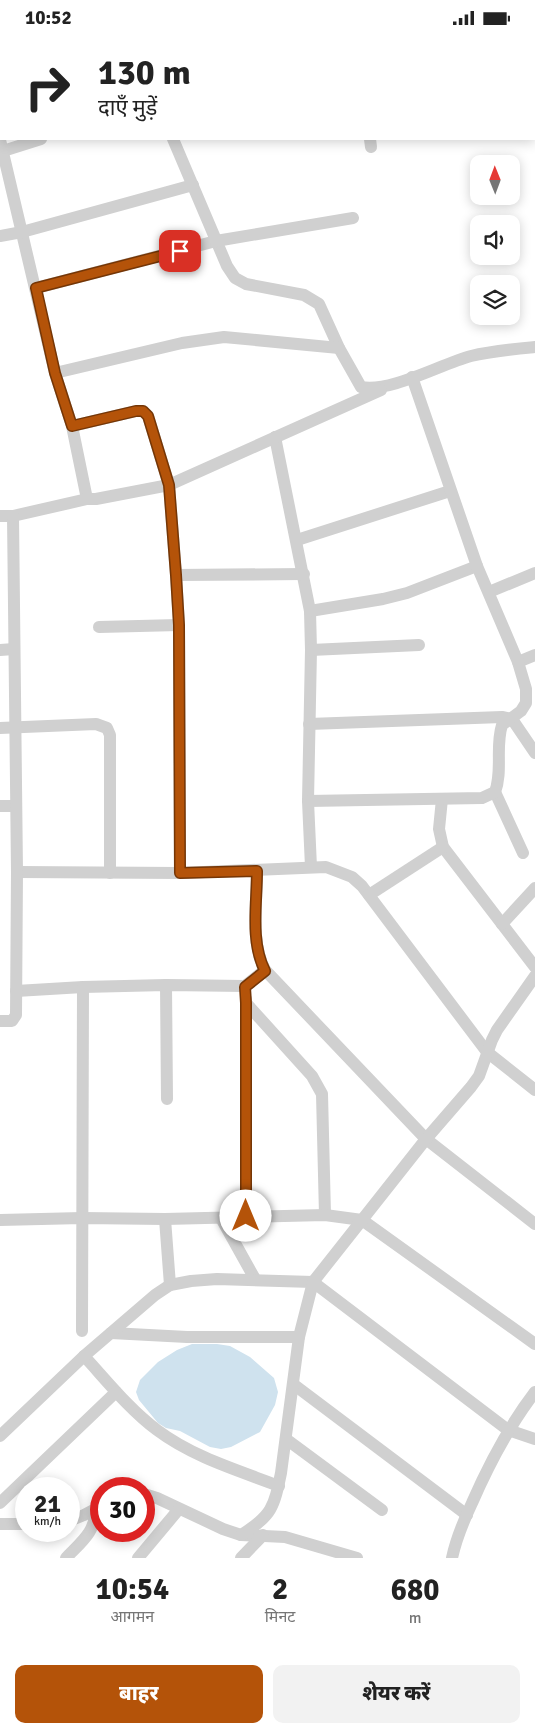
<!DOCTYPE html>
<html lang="hi">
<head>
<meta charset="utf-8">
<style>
  :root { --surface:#fff; --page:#f2f2f2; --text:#222; --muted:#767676; --accent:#b45309 }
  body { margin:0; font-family:Signika,"Noto Sans Devanagari",sans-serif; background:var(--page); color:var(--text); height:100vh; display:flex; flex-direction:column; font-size:19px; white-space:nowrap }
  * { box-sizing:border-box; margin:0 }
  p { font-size:16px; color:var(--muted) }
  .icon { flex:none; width:28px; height:28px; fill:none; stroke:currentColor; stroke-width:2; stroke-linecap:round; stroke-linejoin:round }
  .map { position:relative; height:1523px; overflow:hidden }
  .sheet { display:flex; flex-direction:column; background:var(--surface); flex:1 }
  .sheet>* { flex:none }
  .guide { position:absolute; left:0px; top:0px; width:535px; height:105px; box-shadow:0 2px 12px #0003; background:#fff; color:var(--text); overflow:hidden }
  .needle { width:32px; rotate:359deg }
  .buttons { position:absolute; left:470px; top:120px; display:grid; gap:10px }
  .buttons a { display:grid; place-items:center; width:50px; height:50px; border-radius:10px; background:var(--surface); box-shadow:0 2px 12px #0003; font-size:25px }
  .speed { position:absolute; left:15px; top:1442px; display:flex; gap:10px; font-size:25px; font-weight:700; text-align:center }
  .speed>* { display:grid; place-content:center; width:65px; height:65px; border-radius:50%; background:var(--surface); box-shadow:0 2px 12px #0003; line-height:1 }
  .speed small { font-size:12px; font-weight:400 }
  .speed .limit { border:8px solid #d22; background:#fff; color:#111 }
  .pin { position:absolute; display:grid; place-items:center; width:42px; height:42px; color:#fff; margin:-21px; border-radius:10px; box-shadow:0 2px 8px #0006 }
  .me { position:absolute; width:55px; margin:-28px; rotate:0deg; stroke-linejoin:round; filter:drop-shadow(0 0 4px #0008) }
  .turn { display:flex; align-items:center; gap:18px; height:105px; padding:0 15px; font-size:22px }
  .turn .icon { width:65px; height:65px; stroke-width:2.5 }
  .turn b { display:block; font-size:35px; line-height:42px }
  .eta { display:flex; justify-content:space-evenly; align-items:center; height:85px; text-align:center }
  .eta b { font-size:30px; font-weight:800; line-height:35px }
  .primary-button { display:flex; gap:10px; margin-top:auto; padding:10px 15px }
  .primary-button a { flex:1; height:58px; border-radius:10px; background:var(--accent); color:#fff; font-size:20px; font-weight:800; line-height:58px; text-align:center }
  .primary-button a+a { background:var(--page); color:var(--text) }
  .status { display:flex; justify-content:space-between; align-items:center; height:35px; padding:0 25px; background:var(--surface); direction:ltr }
  .status svg { height:14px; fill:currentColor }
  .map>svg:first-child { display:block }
</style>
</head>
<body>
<div class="status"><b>10:52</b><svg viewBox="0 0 49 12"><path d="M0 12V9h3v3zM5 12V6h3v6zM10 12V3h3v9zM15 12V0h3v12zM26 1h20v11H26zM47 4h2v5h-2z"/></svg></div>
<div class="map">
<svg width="535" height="1523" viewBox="0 0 535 1523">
  <rect width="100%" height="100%" fill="#fff"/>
  <polygon fill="#cfe2ee" points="192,1309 217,1309 230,1311 250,1322 274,1343 278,1357 275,1370 260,1397 231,1412 221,1414 210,1412 180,1396 166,1393 158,1388 139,1365 136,1357 140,1345 158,1327 177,1315"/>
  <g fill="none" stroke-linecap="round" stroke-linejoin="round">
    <g stroke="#d0d0d0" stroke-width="12">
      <polyline points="275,0 275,1"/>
      <polyline points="355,0 357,1"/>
      <polyline points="452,0 452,1"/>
      <polyline points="163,1 165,0"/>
      <polyline points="0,55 1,55"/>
      <path d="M 173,104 L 227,231 L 235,243 L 246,249 L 304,260 L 319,269 L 339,313 L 361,352 C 390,358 441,329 471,321 C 492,316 514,314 535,312"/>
      <polyline points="370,104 371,112"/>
      <polyline points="0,105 55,338 72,391 87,464"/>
      <polyline points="3,116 41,104"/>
      <polyline points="0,201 22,197 193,150"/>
      <polyline points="36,253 216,206 353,183"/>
      <polyline points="55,338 182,308 224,302 339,313"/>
      <polyline points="72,391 136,376 143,376 148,381 169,450 176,540 179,590 180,838"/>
      <polyline points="275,402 310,576 311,615 308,766 311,832"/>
      <polyline points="0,481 13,481 87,464 96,464 169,450 381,355"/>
      <polyline points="297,505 450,456"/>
      <polyline points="176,540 304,539"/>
      <polyline points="489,557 535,538"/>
      <polyline points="310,576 383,564 407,558 477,531"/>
      <polyline points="99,592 179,590"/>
      <polyline points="0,615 14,614"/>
      <polyline points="311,615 419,610"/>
      <polyline points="518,627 535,620"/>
      <polyline points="309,689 502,682 512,684 535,718"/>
      <polyline points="0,693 96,689 107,693 110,700 110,838"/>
      <polyline points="495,757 523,818"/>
      <polyline points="442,764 439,794 443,812 535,932"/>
      <path d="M 308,766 L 482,763 L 495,757 C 503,736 495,712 502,690 L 521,676 L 526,668 L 526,654 L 518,627 L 477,531 L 412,342"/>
      <polyline points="0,771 16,771"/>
      <path d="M 257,836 C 257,869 250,906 265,935 L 426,1104 L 535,1189"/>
      <polyline points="17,837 180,838 326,832 352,842 362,851 487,1017 535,1055"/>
      <polyline points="369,860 443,812"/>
      <polyline points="502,889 535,853"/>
      <polyline points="166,950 167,1064"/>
      <polyline points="16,956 83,952 166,950 245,951 265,935"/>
      <polyline points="246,964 246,1181"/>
      <polyline points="246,968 312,1041 322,1059 325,1180"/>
      <polyline points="0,986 12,986 16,980 17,837 13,481"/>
      <polyline points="221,1183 255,1244"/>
      <polyline points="165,1184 170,1250"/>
      <polyline points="0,1185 82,1183 165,1184 325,1180 362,1185 535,1309"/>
      <polyline points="82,1296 83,952"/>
      <polyline points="111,1298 187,1302 299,1302"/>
      <path d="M 84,1321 C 107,1346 129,1374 157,1395 C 193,1422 237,1435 279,1451"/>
      <polyline points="293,1349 467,1480"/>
      <polyline points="0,1401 84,1321 155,1260 170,1250 191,1246 217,1244 313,1247 426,1104 471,1052 479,1041 492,1005 497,995 535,941"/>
      <polyline points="286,1404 382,1475"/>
      <polyline points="144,1459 157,1463 223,1494 241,1500 285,1502 357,1523"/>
      <polyline points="0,1468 116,1357"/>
      <polyline points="69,1486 84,1480 101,1471"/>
      <polyline points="0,1489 26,1489"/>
      <path d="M 241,1500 C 272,1481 274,1472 281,1438 L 299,1302 L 313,1247 L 508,1395 L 535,1404"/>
      <path d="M 66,1523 C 79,1509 98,1495 94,1475"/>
      <polyline points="138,1523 179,1474"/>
      <polyline points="241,1523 263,1500"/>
      <path d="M 452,1523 C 456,1504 464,1485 472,1468 C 489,1429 509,1391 535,1357"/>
    </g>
  </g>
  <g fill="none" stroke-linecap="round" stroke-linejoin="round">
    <g stroke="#753606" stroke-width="12">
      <path id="route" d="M 180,216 L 36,253 L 55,338 L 72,391 L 136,376 L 143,376 L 148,381 L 169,450 L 176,540 L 179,590 L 180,838 L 257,836 C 257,869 250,906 265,936 L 245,952 L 246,968 L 246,1181"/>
    </g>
    <use href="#route" stroke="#b45309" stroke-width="9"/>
  </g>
</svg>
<div class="buttons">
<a><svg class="needle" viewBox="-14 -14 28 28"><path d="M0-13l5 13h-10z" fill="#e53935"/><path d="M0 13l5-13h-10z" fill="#767676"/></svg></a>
<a><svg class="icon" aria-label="sound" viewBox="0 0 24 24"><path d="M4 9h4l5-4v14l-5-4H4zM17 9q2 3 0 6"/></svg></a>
<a><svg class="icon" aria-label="layers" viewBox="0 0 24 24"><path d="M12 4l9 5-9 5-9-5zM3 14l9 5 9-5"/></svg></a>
</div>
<div class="speed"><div>21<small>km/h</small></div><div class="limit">30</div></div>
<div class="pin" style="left:180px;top:216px;background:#d93025"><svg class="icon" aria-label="arrive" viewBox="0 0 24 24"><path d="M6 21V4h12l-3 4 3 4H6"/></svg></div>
<svg class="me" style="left:246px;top:1181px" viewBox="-20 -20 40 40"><circle r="19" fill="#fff"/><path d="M0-13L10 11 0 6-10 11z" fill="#b45309"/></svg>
<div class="guide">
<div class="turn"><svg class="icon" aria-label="right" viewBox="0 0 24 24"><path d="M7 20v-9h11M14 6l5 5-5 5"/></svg><div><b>130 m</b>दाएँ मुड़ें</div></div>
</div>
</div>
<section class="sheet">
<div class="eta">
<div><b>10:54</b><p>आगमन</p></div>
<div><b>2</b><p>मिनट</p></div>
<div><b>680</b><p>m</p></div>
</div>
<div class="primary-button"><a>बाहर</a><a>शेयर करें</a></div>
</section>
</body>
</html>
